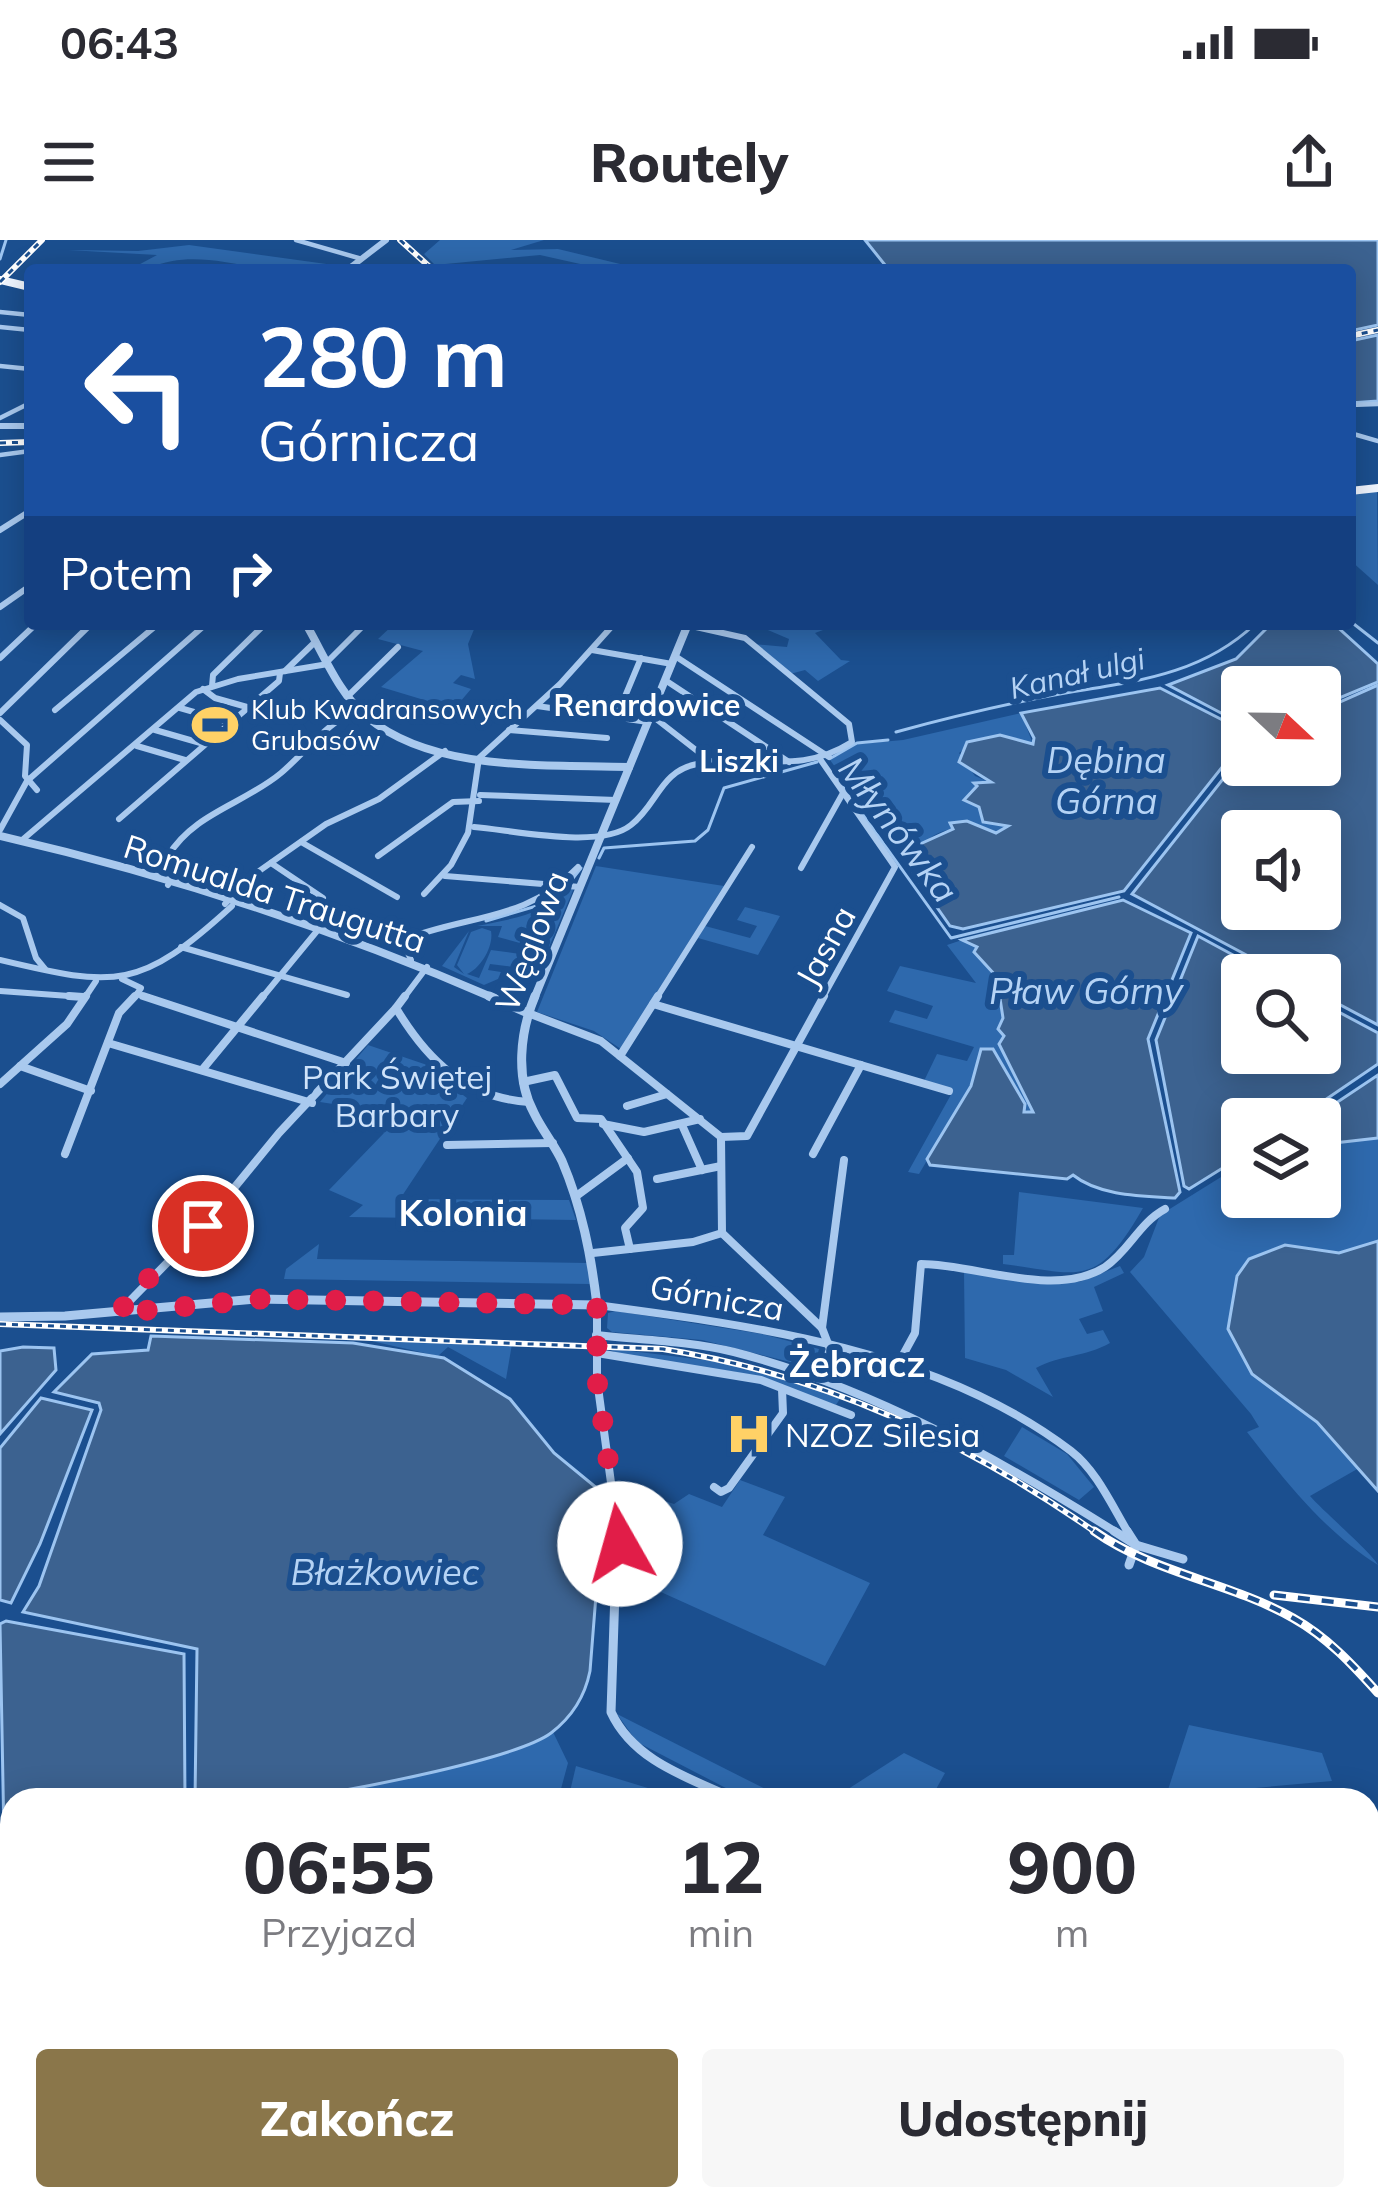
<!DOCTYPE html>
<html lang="pl">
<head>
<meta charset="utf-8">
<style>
  :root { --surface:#fff; --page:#f7f7f7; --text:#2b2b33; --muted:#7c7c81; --accent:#8a764a }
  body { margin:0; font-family:Mulish,sans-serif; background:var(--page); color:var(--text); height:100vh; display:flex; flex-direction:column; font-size:45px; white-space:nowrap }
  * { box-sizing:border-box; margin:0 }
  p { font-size:39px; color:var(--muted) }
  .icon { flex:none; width:66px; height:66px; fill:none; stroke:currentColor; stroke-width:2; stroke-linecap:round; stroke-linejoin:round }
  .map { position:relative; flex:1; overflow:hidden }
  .side { position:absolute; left:0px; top:1548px; width:1380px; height:423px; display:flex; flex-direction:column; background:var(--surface); border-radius:36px 36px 0 0; box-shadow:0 6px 30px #0003 }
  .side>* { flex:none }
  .top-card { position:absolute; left:24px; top:24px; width:1332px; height:366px; border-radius:12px; box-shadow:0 6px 30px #0003; background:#1a4fa0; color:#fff; overflow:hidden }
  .needle { width:78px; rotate:112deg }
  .buttons { position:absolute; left:1221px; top:426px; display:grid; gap:24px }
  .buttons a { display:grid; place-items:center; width:120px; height:120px; border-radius:12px; background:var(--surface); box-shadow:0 6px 30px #0003; font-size:60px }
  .pin { position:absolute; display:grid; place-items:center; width:102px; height:102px; color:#fff; margin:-51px; border:6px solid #fff; border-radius:50%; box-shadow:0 3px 12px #0007 }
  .me { position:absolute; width:132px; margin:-66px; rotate:353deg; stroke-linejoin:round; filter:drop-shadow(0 0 9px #0008) }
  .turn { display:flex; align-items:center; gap:42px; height:252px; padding:0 36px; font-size:54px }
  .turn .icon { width:156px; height:156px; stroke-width:2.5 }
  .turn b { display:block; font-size:84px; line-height:102px }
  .then { display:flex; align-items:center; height:114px; padding:0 36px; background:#0003; gap:24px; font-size:45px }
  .eta { display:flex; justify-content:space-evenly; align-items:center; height:204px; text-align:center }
  .eta b { font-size:72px; font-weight:800; line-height:84px }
  .button { display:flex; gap:24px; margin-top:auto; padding:24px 36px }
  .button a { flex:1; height:138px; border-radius:12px; background:var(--accent); color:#fff; font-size:48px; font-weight:800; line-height:138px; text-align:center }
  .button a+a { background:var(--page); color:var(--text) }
  .status { display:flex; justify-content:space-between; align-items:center; height:84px; padding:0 60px; background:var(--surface); direction:ltr }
  .status svg { height:33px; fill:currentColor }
  header { display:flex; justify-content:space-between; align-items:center; height:156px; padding:0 36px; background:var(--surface); font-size:54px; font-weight:800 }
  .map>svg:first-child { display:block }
</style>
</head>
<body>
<div class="status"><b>06:43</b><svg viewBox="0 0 49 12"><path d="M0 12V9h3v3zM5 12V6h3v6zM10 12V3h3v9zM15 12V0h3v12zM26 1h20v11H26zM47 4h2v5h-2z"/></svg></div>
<header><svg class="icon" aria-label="menu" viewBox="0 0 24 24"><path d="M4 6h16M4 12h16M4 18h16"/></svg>Routely<svg class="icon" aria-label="share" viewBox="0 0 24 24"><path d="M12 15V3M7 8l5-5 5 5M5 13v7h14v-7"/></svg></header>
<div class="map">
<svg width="1378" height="1969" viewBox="0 0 1378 1969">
  <rect width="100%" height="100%" fill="#1b4f8f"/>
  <g fill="#2e69ad">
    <polygon points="440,0 544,0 511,10 558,9 645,30 607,30 540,15 435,25 424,14"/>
    <path d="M 189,5 L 348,27 C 277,50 213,0 149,28 L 181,25 L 196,29 L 129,30 L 157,15 L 68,10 L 138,11 Z"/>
    <polygon points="1377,250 1378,345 1350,320 1350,252"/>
    <polygon points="394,384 506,384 475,387 468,404 475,439 461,435 453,443 471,449 454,469 381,447 423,411 378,399"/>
    <polygon points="754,384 839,384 815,393 841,420 850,421 818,441 805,430 790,434 754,404 787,407 789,399"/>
    <path d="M 1021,473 L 1033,504 C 1007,495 980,493 959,513 L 975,536 L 992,543 L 970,551 L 965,560 L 979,566 L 992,584 L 1009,587 L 996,594 C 967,582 933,586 915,614 L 918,627 L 913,633 L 830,520 L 858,504 L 903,500 Z"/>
    <polygon points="596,626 724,646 621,809 594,791 537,772"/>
    <path d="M 568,647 L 574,648 L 538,733 L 533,732 L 538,708 L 498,697 L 502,686 L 477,686 C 510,679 547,675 568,647 Z"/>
    <polygon points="745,667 780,676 758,715 698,698 705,686 750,698 757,686 737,680"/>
    <path d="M 482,688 L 491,691 C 494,707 480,729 467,734 L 479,738 L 491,710 L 520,714 L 514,727 L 490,724 L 488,730 L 501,732 L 498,739 L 484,745 L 442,726 L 469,691 L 454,727 L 464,734 L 457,725 L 471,692 Z"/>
    <path d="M 962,700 L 978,708 L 975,712 L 990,730 L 1010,742 C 993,789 1017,830 1033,873 L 971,846 L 919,934 L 908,932 L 953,851 L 924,841 L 937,814 L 967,821 L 974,807 L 889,782 L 895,770 L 927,779 L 933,766 L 887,751 L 900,726 L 976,743 L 947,705 Z"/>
    <polygon points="368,805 436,828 446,834 440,838 467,858 400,959 569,960 576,980 349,977 363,965 329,950 384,893 333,864 320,862"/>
    <path d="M 1378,898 L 1378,1001 L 1339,1013 L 1285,1005 L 1252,1134 L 1317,1182 L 1359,1228 L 1310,1256 C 1324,1272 1373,1314 1378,1325 C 1324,1291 1286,1242 1247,1192 L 1259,1187 L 1251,1174 L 1130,1032 L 1144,1017 L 1160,975 L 1242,924 L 1242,957 L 1320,957 L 1320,914 L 1334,915 L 1325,904 Z"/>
    <path d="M 1019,952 L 1143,968 C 1096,1050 1081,1034 1003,1024 L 1003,1015 L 1014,1015 Z"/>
    <polygon points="319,1004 317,1019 588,1023 590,1044 284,1039 286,1029"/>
    <path d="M 1120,1026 L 1124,1033 L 1094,1047 L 1103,1071 L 1079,1079 L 1087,1094 L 1103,1090 L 1110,1103 C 1085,1117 1060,1115 1036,1128 L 1053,1157 L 1006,1130 L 965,1118 L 964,1031 L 1079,1042 Z"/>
    <polygon points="616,1071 762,1094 819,1109 814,1128 702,1100 612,1092 607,1088 608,1073"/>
    <polygon points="358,1098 512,1104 506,1139 448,1107 438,1116"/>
    <polygon points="606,1108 737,1124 841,1157 836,1165 736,1132 626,1117"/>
    <polygon points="1022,1187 1067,1214 1094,1247 1079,1260 1004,1216"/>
    <polygon points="740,1240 785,1257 763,1295 870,1343 825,1426 632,1339 641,1253 674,1264 689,1254 722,1267"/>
    <polygon points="617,1474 787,1560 749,1560 637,1502"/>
    <polygon points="1189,1485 1322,1513 1332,1541 1166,1556"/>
    <polygon points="553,1492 568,1523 558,1560 322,1560 336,1550 533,1504"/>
    <polygon points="904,1513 945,1533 930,1560 831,1560"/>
    <polygon points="576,1526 687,1560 568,1560"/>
  </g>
  <g fill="#3c6290" stroke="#9cc4f0" stroke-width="3" fill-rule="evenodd">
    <polygon points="865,0 1378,0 1378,85 1350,91 1350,30 889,30"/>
    <polygon points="1378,95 1378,161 1350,163 1350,101"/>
    <polygon points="1271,384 1334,384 1378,424 1378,442 1320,466 1320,447 1242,447 1242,484 1168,445 1236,419"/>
    <path d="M 1378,445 L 1378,785 L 1320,754 L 1320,735 L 1284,735 L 1132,654 L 1242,515 L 1242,525 L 1320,525 L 1320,471 ZM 1242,591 L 1320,591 L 1320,669 L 1242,669 Z"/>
    <polygon points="1160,448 1242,490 1242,502 1124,651 963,689 950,686 913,633 918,605 953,589 950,583 967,581 996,593 1008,586 983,582 979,567 964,560 977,546 974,543 991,542 959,522 967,502 1000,495 1033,504 1034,498 1021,473"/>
    <path d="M 1123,660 L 1191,693 L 1148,799 L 1180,952 L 1175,958 C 1142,956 1099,956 1073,935 L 1067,939 L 930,925 L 927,919 L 971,846 L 981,809 L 993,809 L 1025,864 L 1024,872 L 1033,872 L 999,804 L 1004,796 L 998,789 L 1003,778 L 999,752 L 1009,742 L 996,736 L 974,712 L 977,707 L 962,700 Z"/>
    <polygon points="1198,696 1270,735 1242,735 1242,813 1320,813 1320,762 1378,793 1378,824 1297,879 1242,879 1242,916 1189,949 1184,946 1156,800"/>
    <polygon points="1378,835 1378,898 1325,904 1320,879 1312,879"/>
    <polygon points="1378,1001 1378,1251 1317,1182 1252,1134 1228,1089 1237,1036 1249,1019 1285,1005 1339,1013"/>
    <path d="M 151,1096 L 353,1103 L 444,1118 L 510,1159 L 554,1213 L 604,1254 L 590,1431 C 585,1456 572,1477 551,1493 C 515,1520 331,1555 280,1560 C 252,1563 223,1560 195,1560 L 197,1409 L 23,1372 L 39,1346 L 101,1170 L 99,1163 L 54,1152 L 92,1114 L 148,1110 Z"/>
    <polygon points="23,1107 54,1108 56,1130 0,1194 0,1111"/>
    <polygon points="41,1158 92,1170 40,1304 11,1363 0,1360 0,1208"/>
    <polygon points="6,1381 184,1414 185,1560 12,1560 12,1598 4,1599 0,1384"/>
  </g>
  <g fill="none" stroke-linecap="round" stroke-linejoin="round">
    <g stroke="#9cc4f0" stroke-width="3">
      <polyline points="0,19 6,0"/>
      <polyline points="1350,381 1378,403"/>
      <path d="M 896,492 C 947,478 998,466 1049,456 C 1125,442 1197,439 1255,384"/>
      <polyline points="831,518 857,503 888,500"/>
      <polyline points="833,533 951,698 1119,657"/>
      <polyline points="599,618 604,608 695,601 708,590 724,548 817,522"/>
      <polyline points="570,642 581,628"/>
      <polyline points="486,681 550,662 565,648"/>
    </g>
    <polyline stroke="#a9c9ee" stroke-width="4.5" points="0,215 30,211"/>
    <g stroke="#a9c9ee" stroke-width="4.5">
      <polyline points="296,0 362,19"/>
      <polyline points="0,72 30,75"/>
      <polyline points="0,87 30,90"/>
      <polyline points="0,126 30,129"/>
      <polyline points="1350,165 1378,164"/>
      <polyline points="0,178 30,163"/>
      <polyline points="1350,193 1378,201"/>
    </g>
    <g stroke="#a9c9ee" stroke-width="6">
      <polyline points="0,367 30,346"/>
      <polyline points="592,410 672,424"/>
      <polyline points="675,416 829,517"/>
      <polyline points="0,418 36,384"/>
      <polyline points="328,421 365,384"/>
      <polyline points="285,431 316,401"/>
      <polyline points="665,440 789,522"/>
      <polyline points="212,446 213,435 265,384"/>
      <polyline points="203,449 215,458 247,467"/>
      <polyline points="350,454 398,407"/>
      <polyline points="537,466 648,482"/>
      <polyline points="180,468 229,482"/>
      <polyline points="55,470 158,384"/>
      <polyline points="0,473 91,384"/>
      <polyline points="651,475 714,524"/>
      <polyline points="616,478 641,418"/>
      <polyline points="0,480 27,505 25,536 37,550"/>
      <polyline points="155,490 204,504"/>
      <polyline points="509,490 607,498"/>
      <polyline points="137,506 185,520"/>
      <polyline points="820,519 895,627 822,759"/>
      <polyline points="480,555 616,560"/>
      <polyline points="119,579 279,441 280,433"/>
      <path d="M 474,587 C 513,590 600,610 631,585 C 658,564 660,531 697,524 C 755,512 796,537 852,502 L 849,484 L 745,398 L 687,385"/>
      <polyline points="0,590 27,541 206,384"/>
      <polyline points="21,601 196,452 238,439 328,424"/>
      <polyline points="301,602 397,657"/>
      <polyline points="378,616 453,562 479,561"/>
      <polyline points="271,623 323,658"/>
      <polyline points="801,628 843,553"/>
      <polyline points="445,636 580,647"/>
      <path d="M 168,645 L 172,637 L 168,616 C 194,573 244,564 281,533 C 308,510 326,483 360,468"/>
      <polyline points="424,654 451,625 468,593 479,518 560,444 614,384"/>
      <polyline points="225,664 245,641 326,584 379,559 445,511"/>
      <polyline points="0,665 23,678 36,718 45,729"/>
      <path d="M 329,678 C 362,681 398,685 411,720"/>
      <path d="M 403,700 C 469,674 526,682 578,627"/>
      <polyline points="181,707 347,755"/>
      <path d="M 0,720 C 117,748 140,750 232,666"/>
      <polyline points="122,739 141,748 137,754"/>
      <polyline points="0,751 83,757"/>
      <polyline points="137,754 152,759"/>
      <polyline points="84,759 96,741"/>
      <polyline points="132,759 137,754"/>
      <polyline points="261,759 317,691"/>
      <polyline points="403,759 427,727"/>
      <polyline points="656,759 752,607"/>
    </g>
    <g stroke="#a9c9ee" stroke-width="8">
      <polyline points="69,756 83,757"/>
      <polyline points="143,756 346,823"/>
      <path d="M 405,756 L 396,768 C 427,820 466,858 529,862"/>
      <polyline points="653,764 949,851"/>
      <polyline points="528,773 601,801 721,897 722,993 822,1088 830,1109 820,1138"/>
      <polyline points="108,803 312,863"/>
      <polyline points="620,816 658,756"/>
      <polyline points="20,826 91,851"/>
      <polyline points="202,830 263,756"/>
      <polyline points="523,842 555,835 577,878 601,879 637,932 643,968 625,988 630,1009"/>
      <polyline points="0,844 67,784 86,756"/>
      <polyline points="627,866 667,854"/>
      <polyline points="603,884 644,892 700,879"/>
      <polyline points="682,885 702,930"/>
      <polyline points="721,897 747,896 824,756"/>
      <polyline points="447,905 553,903"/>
      <polyline points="65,914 119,773 135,756"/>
      <polyline points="813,914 861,825"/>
      <polyline points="657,939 721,926"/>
      <polyline points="575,957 628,918"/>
      <polyline points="593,1013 693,1002 722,993"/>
      <polyline points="119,1072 203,986 279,893 396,768"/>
      <polyline points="822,1088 844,920"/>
      <path d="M 596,1095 C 641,1100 690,1101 734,1112 C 870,1147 1001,1220 1119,1294"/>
      <polyline points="597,1113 761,1140 851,1175"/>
      <path d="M 897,1126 L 915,1093 L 921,1024 C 976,1024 1055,1059 1105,1027 C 1129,1011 1139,983 1165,969"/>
      <polyline points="714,1247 721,1252 729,1248 783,1173 782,1149"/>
      <path d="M 618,1294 L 597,1140 L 597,1065 C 756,1086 939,1110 1071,1211 C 1097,1231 1112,1266 1129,1294"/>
    </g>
    <g stroke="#a9c9ee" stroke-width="9">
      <path d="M 617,1291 L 611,1472 C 634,1522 690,1538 737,1560"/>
      <polyline points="1114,1291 1136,1305 1183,1319"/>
      <polyline points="1127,1291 1136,1305"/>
      <polyline points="1129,1325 1136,1305"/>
      <polyline points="805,1959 811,1969"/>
      <polyline points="969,1959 975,1969"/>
      <polyline points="544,1969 546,1959"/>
    </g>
    <g stroke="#a9c9ee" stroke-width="6">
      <polyline points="347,30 386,0"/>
      <polyline points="0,186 30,186"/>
      <polyline points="0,290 30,271"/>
    </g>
    <g stroke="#a9c9ee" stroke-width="8">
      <path d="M 306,384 C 324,415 339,454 367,477 C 434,533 548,524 629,527"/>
      <path d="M 0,596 C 169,635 337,690 496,759"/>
      <polyline points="534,759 688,384"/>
    </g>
    <g stroke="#a9c9ee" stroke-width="9">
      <polyline points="489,756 528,773"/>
      <path d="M 0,1077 L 65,1076 L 257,1059 L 597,1065 C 591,1015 582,968 562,921 C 554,904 542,890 534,873 C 515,838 520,792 535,756"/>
    </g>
    <g stroke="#f0f6ff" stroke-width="8">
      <polyline points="0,40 30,47"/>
      <polyline points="1350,251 1378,248"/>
    </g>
    <g stroke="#fff" stroke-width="6">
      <g id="rail-far1">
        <polyline points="400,0 433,30"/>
        <polyline points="0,42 42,0"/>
        <polyline points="1350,96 1378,90"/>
        <polyline points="0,203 30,202"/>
        <path d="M 0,1084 L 663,1109 C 824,1135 966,1201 1098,1294"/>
      </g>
    </g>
    <g stroke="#fff" stroke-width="9">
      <g id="rail">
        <path d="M 1094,1291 C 1155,1334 1230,1342 1293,1378 C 1327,1397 1352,1424 1378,1453"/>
        <polyline points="1274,1355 1378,1367"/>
      </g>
    </g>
    <use href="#rail-far1" stroke="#1b4f8f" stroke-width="3" stroke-dasharray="6" stroke-linecap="butt"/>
    <use href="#rail" stroke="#1b4f8f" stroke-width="4.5" stroke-dasharray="12" stroke-linecap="butt"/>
  </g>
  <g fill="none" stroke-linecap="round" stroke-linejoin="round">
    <polyline stroke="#e11d48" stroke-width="21" stroke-dasharray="0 37.8" points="203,986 164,1021 118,1073 261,1059 597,1065 597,1140 620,1304"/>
  </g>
  <defs>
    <g id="stadium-bare" transform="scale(3.6)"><path d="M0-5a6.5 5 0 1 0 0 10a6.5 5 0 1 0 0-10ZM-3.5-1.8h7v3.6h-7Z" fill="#ffd166" stroke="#1b4f8f" stroke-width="2.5" paint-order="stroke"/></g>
    <g id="hospital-bare" transform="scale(3.6)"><path d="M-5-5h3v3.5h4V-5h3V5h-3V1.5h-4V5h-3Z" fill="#ffd166" stroke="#1b4f8f" stroke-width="2.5" paint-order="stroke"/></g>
  </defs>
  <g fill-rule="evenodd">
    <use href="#stadium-bare" x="215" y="485"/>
    <use href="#hospital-bare" x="749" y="1194"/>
  </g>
  <g text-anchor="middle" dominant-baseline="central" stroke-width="12" stroke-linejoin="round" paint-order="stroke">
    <g font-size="27" fill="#fff" stroke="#1b4f8f" text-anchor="start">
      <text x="251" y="469">Klub Kwadransowych<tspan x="251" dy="31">Grubasów</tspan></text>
    </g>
    <g font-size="30" font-style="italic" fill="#b5d3f5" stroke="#1b4f8f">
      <text transform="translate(1077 433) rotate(-13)">Kanał ulgi</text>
    </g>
    <g font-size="30" font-weight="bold" fill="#fff" stroke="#1b4f8f">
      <text x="647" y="465">Renardowice</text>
      <text x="739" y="521">Liszki</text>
    </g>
    <g font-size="33" fill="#fff" stroke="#1b4f8f">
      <text transform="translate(275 653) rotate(18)">Romualda Traugutta</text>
      <text transform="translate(531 701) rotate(-69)">Węglowa</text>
      <text transform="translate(825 706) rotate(-61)">Jasna</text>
      <text transform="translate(717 1057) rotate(10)">Górnicza</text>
    </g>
    <g font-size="33" fill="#cfe3fa" stroke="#1b4f8f">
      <text x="397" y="836">Park Świętej<tspan x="397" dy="38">Barbary</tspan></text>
    </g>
    <g font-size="33" fill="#fff" stroke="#1b4f8f" text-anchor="start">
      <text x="785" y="1194">NZOZ Silesia</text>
    </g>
    <g font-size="36" font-style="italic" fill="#b5d3f5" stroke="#1b4f8f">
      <text x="1106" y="519">Dębina<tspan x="1106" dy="41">Górna</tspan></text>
      <text transform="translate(899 589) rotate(53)">Młynówka</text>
      <text x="1086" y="750">Pław Górny</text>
      <text x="385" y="1331">Błażkowiec</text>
    </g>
    <g font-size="36" font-weight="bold" fill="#fff" stroke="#1b4f8f">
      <text x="463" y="972">Kolonia</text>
      <text x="857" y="1123">Żebracz</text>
    </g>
  </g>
</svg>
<div class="buttons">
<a><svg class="needle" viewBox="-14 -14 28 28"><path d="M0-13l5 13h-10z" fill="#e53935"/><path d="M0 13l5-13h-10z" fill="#7c7c81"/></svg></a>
<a><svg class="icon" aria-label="sound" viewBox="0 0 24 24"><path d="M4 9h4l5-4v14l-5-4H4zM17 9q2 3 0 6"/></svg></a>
<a><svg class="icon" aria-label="search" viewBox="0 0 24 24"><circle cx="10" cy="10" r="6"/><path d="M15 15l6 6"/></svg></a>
<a><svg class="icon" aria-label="layers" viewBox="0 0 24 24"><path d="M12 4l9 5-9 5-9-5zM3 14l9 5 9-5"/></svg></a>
</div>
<div class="pin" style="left:203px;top:986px;background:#d93025"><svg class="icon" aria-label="arrive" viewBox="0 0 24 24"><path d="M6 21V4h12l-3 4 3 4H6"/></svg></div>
<svg class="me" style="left:620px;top:1304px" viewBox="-20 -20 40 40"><circle r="19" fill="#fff"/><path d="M0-13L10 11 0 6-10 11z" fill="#e11d48"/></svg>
<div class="top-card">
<div class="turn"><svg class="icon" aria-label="left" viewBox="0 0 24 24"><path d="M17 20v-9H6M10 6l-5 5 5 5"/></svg><div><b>280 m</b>Górnicza</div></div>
<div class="then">Potem<svg class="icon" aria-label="right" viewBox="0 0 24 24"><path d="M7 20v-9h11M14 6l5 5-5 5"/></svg></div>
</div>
<section class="side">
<div class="eta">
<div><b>06:55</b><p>Przyjazd</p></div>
<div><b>12</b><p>min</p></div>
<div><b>900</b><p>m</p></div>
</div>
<div class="button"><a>Zakończ</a><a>Udostępnij</a></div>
</section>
</div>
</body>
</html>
